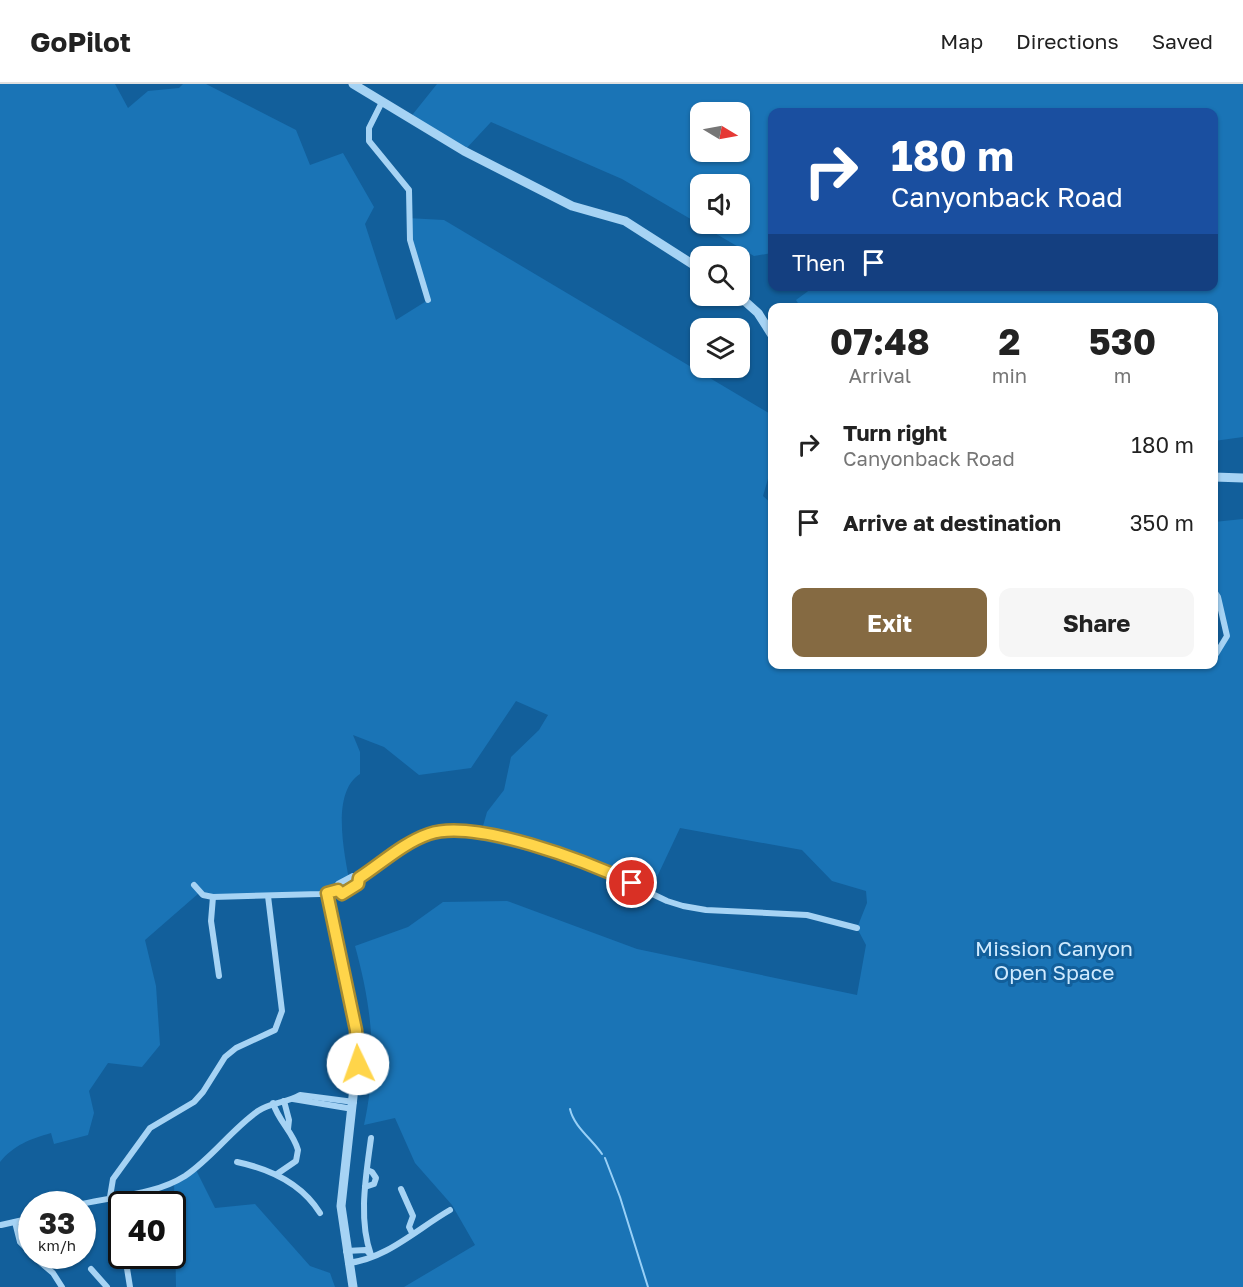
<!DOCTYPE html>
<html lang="en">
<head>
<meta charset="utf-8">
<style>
  :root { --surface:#fff; --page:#f6f6f6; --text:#222; --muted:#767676; --line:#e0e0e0; --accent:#856a42 }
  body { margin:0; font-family:"Golos Text",sans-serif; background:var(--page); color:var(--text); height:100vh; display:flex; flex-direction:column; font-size:22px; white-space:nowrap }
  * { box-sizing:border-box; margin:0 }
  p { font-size:20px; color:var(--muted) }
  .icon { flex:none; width:33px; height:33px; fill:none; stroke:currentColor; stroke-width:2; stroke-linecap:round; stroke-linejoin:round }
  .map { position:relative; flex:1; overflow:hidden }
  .panel { position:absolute; left:768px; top:219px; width:450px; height:366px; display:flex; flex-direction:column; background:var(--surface); border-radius:12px; box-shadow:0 2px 4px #0004 }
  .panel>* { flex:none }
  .hud { position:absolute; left:768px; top:24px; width:450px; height:183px; border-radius:12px; box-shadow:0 2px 4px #0004; background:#1a4fa0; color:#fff; overflow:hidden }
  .needle { width:39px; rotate:100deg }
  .tools { position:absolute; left:690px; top:18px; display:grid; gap:12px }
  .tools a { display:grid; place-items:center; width:60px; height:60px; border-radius:12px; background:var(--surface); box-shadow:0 2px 4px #0004; font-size:30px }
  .speed { position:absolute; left:18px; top:1107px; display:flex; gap:12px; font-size:30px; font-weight:700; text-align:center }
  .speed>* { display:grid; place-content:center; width:78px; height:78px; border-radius:50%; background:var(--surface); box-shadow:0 2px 4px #0004; line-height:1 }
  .speed small { font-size:15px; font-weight:400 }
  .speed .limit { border:3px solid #111; border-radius:9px; background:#fff; color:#111 }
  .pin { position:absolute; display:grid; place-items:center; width:51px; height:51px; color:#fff; margin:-26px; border:3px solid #fff; border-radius:50%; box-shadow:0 2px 6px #0007 }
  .me { position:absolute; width:66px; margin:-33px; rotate:357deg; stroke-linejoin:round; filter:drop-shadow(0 0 4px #0008) }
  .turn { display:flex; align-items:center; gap:21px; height:126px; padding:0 24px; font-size:27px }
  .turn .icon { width:78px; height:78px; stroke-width:2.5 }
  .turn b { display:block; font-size:42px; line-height:51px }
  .then { display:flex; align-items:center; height:57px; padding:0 24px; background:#0003; gap:12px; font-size:22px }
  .eta { display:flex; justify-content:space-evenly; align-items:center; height:102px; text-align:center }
  .eta b { font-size:36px; font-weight:700; line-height:42px }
  .action { display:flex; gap:12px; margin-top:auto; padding:12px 24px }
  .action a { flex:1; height:69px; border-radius:12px; background:var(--accent); color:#fff; font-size:24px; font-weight:700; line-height:69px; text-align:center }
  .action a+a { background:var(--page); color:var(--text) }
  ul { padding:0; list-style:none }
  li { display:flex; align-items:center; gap:18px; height:78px; padding:0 24px }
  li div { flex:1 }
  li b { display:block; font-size:22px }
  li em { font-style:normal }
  header { display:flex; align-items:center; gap:36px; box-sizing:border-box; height:84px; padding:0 30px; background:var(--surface); border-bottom:2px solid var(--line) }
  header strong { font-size:28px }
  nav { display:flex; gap:33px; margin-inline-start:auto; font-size:21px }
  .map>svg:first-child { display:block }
</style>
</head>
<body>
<header>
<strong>GoPilot</strong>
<nav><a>Map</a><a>Directions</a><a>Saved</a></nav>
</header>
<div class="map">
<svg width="1243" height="1203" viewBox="0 0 1243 1203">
  <rect width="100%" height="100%" fill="#125f9b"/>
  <g fill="#1a74b6" fill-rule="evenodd">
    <path d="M 0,0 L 115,0 L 128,24 L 148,7 L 179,4 L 183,0 L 206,0 L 296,46 L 310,81 L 343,69 L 374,123 L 365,140 L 396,236 L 428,216 L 407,134 L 444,136 L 772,331 L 772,381 L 763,412 L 772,420 L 772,580 L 1214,580 L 1214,572 L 1227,552 L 1214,507 L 1214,438 L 1243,435 L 1243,1203 L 404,1203 L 475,1161 L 452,1121 L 415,1079 L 395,1034 L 364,1041 C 378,977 372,924 355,862 L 408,843 L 443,818 L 507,817 L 637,865 L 857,911 L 866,861 L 857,844 L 867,819 L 866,807 L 832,797 L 802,766 L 680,744 L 649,810 L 572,777 L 479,756 L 487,728 L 504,706 L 511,673 L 539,646 L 548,631 L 516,617 L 471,684 L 419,691 L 384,663 L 353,651 L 360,668 L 360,690 C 330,709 345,772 350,801 L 333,808 L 213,813 L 199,809 L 145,856 L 156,902 L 160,961 L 142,983 L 108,979 L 89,1007 L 94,1029 L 88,1051 L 54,1060 L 51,1049 C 30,1055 14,1061 0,1078 Z"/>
    <path d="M 437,0 L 1243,0 L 1243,353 L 1214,357 L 1214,224 L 801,224 L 796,216 L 815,202 L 1214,202 L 1214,28 L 772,28 L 772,169 L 754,172 L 622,95 L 491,38 L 464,67 L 409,35 ZM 700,28 L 740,28 L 740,68 L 700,68 ZM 700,100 L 740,100 L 740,140 L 700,140 Z"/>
    <polygon points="195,1084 215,1124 255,1120 310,1182 330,1189 335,1203 176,1203 174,1097"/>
  </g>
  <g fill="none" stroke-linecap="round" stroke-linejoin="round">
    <g stroke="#98d0f7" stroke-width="2">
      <path d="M 570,1025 C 574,1043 592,1055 602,1070"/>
      <polyline points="605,1074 620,1113 648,1203"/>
    </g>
    <g stroke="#a6d3f4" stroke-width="6">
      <polyline points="382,18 369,44 369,57 409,106 410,156 428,216"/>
      <polyline points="1214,507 1218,513 1227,552 1216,570"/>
      <polyline points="359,794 353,792 338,800 337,806 342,810 354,804 359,794 410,759 431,749 463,747 483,748 575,773 667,817 683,822 706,826 807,831 857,844"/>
      <polyline points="194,801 203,811 213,813 320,810 337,806"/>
      <polyline points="213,813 211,837 219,892"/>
      <polyline points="293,1015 353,1025"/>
      <polyline points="284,1017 289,1036 288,1045"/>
      <path d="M 273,1019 C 279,1038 293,1048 298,1066 L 296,1077 L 277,1090"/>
      <path d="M 237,1078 C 270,1085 302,1100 320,1129"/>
      <polyline points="365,1103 374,1100 376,1094 372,1088 367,1086"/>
      <polyline points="401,1105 413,1132 409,1143 412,1149"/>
      <path d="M 82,1120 C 115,1112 155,1111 185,1092 C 212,1074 231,1046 258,1027 C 271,1018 287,1019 300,1011 L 354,1018"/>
      <polyline points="15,1138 20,1158 32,1170"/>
      <polyline points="1,1141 32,1134"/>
      <polyline points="122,1156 110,1113 113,1095 150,1044 194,1018 203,1008 225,973 236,964 275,946 282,927 268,812"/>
      <polyline points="346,1167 366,1166 371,1171"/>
      <path d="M 371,1171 C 358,1135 366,1092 371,1054"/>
      <polyline points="33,1172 53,1189 62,1203"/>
      <polyline points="125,1172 130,1203"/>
      <path d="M 348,1179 C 386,1175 417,1145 450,1126"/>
      <polyline points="91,1185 107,1203"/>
    </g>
    <g stroke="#a6d3f4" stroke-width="9">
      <polyline points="353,0 464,67 572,122 625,137 700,185"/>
      <polyline points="739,212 758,229 772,251"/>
      <polyline points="1214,393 1243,394"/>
      <polyline points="327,809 358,967 341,1122 353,1203"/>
    </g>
  </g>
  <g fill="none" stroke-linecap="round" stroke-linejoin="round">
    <g stroke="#a68a30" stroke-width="15">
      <path id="route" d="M 358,980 L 356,946 L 327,809 L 338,806 L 342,810 L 358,800 L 359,794 C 382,779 403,759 429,750 C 475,734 588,778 632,799"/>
    </g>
    <use href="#route" stroke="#ffd54a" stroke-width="10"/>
  </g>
  <g text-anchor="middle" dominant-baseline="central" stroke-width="6" stroke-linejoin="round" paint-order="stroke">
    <g font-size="21" fill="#cfeafe" stroke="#125f9b">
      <text x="1054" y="864">Mission Canyon<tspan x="1054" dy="24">Open Space</tspan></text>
    </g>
  </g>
</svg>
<div class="tools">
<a><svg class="needle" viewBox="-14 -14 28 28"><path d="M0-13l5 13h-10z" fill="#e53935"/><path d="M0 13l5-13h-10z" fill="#767676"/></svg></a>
<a><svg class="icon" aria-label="sound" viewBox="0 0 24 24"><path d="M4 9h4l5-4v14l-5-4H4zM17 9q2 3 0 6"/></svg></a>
<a><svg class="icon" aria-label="search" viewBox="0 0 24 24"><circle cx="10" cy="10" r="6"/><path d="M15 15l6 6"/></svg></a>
<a><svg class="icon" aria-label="layers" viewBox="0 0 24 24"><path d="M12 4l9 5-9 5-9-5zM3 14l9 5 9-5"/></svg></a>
</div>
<div class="speed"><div>33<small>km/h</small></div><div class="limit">40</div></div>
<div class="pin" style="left:632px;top:799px;background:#d93025"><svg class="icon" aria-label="arrive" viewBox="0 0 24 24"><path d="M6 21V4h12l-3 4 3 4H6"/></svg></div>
<svg class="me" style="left:358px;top:980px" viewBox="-20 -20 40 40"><circle r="19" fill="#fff"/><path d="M0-13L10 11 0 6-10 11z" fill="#ffd54a"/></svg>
<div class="hud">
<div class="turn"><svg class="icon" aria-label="right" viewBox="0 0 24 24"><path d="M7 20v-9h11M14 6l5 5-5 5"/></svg><div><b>180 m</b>Canyonback Road</div></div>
<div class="then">Then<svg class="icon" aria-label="arrive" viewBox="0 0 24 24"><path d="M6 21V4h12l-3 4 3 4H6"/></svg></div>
</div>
<section class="panel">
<div class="eta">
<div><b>07:48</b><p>Arrival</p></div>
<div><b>2</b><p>min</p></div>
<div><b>530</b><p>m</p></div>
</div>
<ul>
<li><svg class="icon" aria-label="right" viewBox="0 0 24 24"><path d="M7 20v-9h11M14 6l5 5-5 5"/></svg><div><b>Turn right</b><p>Canyonback Road</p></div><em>180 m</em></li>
<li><svg class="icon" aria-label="arrive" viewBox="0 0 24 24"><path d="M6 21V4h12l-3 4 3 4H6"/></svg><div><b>Arrive at destination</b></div><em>350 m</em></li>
</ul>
<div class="action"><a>Exit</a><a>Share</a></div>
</section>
</div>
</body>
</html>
